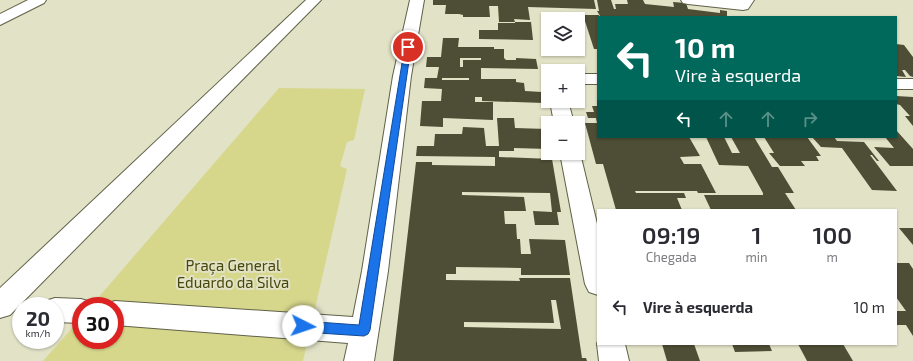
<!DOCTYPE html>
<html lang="pt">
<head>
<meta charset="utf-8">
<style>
  :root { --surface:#fff; --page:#f2f2f3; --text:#2b2b33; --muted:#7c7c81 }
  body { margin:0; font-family:"Exo 2",sans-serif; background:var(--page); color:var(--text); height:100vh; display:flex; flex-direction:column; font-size:15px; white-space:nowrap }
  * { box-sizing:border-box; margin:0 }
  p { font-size:13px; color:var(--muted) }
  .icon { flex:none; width:22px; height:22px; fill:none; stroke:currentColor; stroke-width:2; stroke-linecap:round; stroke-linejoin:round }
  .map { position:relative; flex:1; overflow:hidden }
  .side { position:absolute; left:597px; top:209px; width:300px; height:136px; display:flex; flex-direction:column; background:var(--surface); border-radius:0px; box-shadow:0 1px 3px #0004 }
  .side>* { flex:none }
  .hud { position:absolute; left:597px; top:16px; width:300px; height:122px; border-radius:0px; box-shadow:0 1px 3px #0004; background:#00695c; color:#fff; overflow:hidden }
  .fabs { position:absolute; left:541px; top:12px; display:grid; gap:8px }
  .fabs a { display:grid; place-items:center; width:44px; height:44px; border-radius:0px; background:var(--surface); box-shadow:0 1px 3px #0004; font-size:20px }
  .speed { position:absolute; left:12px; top:297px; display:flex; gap:8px; font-size:20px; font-weight:700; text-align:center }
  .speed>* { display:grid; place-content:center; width:52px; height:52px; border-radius:50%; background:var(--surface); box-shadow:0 1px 3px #0004; line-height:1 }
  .speed small { font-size:10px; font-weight:400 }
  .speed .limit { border:6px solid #d22; background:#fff; color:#111 }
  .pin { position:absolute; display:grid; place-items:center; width:34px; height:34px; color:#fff; margin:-17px; border:2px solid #fff; border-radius:50%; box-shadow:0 1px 4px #0007 }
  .me { position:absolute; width:44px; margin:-22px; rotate:94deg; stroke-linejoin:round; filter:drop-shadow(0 0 3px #0008) }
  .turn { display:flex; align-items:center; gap:14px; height:84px; padding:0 12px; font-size:18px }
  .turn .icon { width:52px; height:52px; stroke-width:2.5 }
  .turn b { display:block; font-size:28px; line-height:34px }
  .lanes { display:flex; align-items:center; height:38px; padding:0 12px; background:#0003; justify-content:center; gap:20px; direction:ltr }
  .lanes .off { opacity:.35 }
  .eta { display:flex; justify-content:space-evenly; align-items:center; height:68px; text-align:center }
  .eta b { font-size:24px; font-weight:600; line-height:28px }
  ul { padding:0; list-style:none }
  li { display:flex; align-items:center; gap:12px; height:60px; padding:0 12px }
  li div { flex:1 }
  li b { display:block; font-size:15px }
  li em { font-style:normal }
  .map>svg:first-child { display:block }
</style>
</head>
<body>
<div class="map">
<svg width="913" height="361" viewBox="0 0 913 361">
  <rect width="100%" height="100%" fill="#e1e2c6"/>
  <polygon fill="#d7d78c" points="279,88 365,89 354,140 347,142 340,166 347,169 303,361 43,361 81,318 81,340 115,340 115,306 91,306"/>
  <g fill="#4e4e36" fill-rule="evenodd">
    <polygon points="433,0 594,0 596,9 528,7 530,20 514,19 515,22 499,22 498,6 489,6 490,17 463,17 463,15 459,14 445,14 446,5 433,5"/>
    <polygon points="597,0 611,0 614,9 616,9 615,4 628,4 627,0 643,0 645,4 674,7 673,2 686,3 688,9 720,13 720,10 727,11 727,17 607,17 600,16 597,11 599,11"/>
    <polygon points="583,15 599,15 598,49 594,49"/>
    <polygon points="515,22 531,22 533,40 479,39 479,30 498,30 498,23 515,23"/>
    <path d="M 443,38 L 459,38 L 458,47 L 494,47 L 494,49 L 504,49 L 504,58 L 506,60 L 516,60 L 516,58 L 536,59 L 538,69 L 481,68 L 481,79 L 516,79 L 516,82 L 524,83 L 525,91 L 542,92 L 544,103 L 482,101 L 482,97 L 475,97 L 475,102 L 493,102 L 493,120 L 443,118 L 443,127 L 420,126 L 422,101 L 441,101 L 442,89 L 424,88 L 425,78 L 437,78 L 439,67 L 426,67 L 427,57 L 441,57 ZM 460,58 L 481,58 L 481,60 L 463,60 L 463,67 L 460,67 ZM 442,78 L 469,78 L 469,80 L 442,80 Z"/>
    <polygon points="896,44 904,45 913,57 913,77 910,76 905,70 902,70 906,77 896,76"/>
    <polygon points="896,96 913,97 913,126 905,116 910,116 900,105 896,104"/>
    <polygon points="592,106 598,106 598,137 689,137 700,156 680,157 684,164 701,164 716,193 698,193 697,191 635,191 636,193 684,193 686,198 677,198 682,210 616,210 603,164 596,164 585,123 597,123 596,118 588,118 586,112 594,112"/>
    <path d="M 497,118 L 514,118 L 515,128 L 547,129 L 548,149 L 514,148 L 514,151 L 499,151 L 499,157 L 552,159 L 561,212 L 557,212 L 559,225 L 535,225 L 533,211 L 552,212 L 550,193 L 462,192 L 462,195 L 524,197 L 526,211 L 504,211 L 505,224 L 516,224 L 517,239 L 520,239 L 521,254 L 531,254 L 529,239 L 565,240 L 570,275 L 521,275 L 521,268 L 456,267 L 456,274 L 446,274 L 446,280 L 520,281 L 519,278 L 570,278 L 582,358 L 586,358 L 587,361 L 393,361 L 416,162 L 432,162 L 432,165 L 495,166 L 495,157 L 416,156 L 417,146 L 434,146 L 435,134 L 462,134 L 463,127 L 484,128 L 486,146 L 499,146 ZM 551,300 L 556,300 L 561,329 L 464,327 L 464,322 L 554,323 Z"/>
    <polygon points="896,130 913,149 913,166 890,166 874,147 894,148 885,137 896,137"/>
    <polygon points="706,137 724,137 732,153 740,153 731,137 754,137 772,167 778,167 794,193 785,193 796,210 711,210 704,195 763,195 763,193 748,166 719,165"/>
    <polygon points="764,137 807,137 821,156 816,156 819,161 801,161 805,166 780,166 769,153 774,153"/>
    <polygon points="812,137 834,137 837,141 864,142 879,161 877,161 872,155 870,155 897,191 872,190 842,148 821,147"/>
    <polygon points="899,228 913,228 913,245"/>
    <polygon points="896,263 909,263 913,269 913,336 906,325 896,325 896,311 906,311 896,297"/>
    <polygon points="662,344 694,344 700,361 667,361"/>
    <polygon points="732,344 769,344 772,351 735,352"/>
    <polygon points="798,344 843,344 853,361 807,361"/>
  </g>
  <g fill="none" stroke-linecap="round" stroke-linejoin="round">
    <g stroke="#606148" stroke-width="2">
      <g id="street">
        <polygon points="28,0 46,0 44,3 0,25 0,14"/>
        <polygon points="306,0 321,0 10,315 0,318 0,288"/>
        <polygon points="410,0 424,0 411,76 388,271 374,361 344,361 348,343 115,325 115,306 104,306 105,304 115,301 353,317 362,271 393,76"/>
        <polygon points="681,0 754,0 748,9 743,10 688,4 683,3"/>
        <rect x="578" y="74" width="20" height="10"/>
        <rect x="896" y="79" width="17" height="10"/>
        <polygon points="550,101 568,101 574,123 554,123"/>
        <polygon points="578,149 580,153 598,228 598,295 589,292 585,284 560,153 578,153"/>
        <polygon points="55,298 81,299 91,302 92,306 81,306 81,323 55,322 55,306 43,306 45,301"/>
        <polygon points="598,341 598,344 625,344 629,361 599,361 597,344"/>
      </g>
    </g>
    <use href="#street" fill="#fff" fill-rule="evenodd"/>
  </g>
  <polygon fill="#1a73e8" stroke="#114b97" points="405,45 411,47 370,330 368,334 364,336 303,332 299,330 297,326 299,323 303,321 359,325"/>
  <g text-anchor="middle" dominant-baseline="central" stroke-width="4" stroke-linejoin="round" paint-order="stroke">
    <g font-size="15" fill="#48470b" stroke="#e1e2c6">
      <text x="233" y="265">Praça General<tspan x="233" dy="17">Eduardo da Silva</tspan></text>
    </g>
  </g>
</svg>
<div class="fabs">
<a><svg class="icon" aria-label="layers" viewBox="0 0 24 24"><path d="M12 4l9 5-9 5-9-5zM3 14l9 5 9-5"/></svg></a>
<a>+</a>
<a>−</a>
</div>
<div class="speed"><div>20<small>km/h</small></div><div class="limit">30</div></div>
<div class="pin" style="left:408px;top:47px;background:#d93025"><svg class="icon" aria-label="arrive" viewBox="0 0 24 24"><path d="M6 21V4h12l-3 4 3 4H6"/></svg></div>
<svg class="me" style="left:303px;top:326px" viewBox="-20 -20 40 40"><circle r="19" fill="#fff"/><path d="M0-13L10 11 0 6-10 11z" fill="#1a73e8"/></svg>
<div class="hud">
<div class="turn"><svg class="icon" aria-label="left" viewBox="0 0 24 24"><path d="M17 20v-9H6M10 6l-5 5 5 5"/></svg><div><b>10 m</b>Vire à esquerda</div></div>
<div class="lanes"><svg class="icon" aria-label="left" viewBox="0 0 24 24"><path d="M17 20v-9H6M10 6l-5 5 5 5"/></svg><svg class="icon off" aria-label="ahead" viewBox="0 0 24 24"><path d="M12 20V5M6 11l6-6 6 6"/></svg><svg class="icon off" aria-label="ahead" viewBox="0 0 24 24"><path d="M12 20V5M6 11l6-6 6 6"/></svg><svg class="icon off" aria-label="right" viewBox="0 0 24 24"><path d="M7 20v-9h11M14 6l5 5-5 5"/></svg></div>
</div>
<section class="side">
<div class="eta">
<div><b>09:19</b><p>Chegada</p></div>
<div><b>1</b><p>min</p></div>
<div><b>100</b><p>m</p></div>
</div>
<ul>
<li><svg class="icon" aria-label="left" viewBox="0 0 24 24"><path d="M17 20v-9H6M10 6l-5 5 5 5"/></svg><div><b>Vire à esquerda</b></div><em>10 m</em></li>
</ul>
</section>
</div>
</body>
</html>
